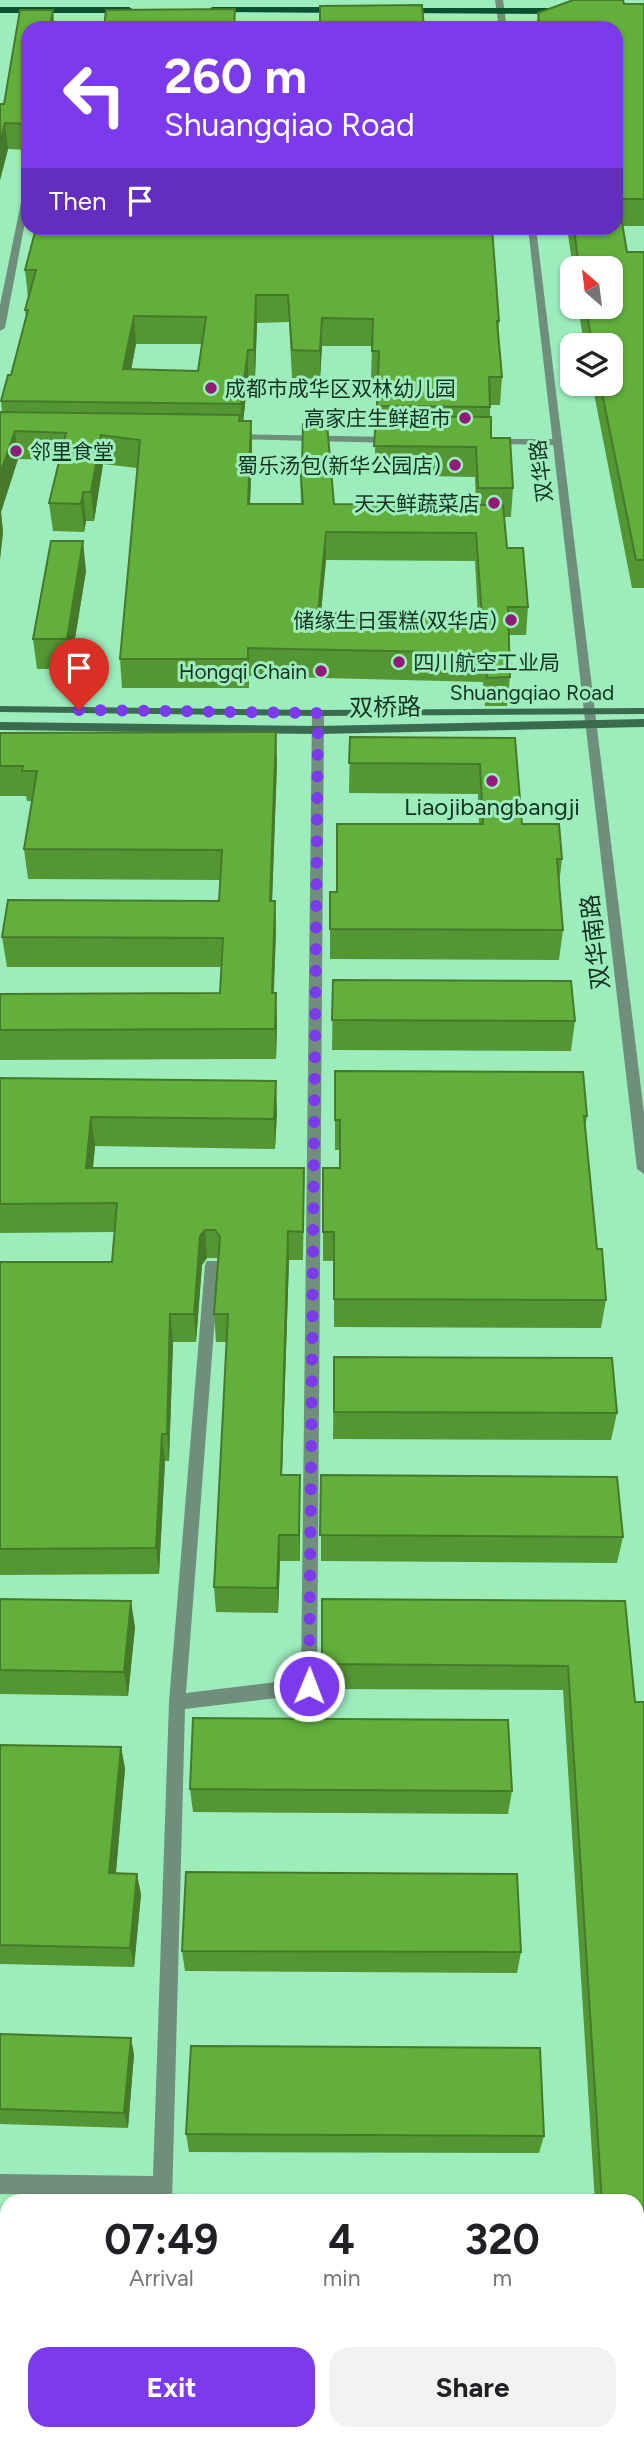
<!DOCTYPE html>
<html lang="en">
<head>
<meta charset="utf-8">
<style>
  :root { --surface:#fff; --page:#f2f2f2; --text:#202124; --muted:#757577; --accent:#7c3aed }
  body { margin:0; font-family:Figtree,"Noto Sans SC",sans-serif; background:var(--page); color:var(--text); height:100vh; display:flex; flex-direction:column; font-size:26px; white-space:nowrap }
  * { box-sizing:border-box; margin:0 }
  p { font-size:23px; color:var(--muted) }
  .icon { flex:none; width:38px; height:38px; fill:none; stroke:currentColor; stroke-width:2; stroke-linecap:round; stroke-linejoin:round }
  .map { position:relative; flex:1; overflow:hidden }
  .details { position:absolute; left:0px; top:2194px; width:644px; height:247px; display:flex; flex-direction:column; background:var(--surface); border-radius:21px 21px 0 0; box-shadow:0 2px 5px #0004 }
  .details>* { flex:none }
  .guide { position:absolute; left:21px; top:21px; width:602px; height:214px; border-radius:21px; box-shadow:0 2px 5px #0004; background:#7c3aed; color:#fff; overflow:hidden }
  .needle { width:46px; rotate:332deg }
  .controls { position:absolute; left:560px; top:256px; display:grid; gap:14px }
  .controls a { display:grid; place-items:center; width:63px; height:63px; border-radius:14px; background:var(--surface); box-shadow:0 2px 5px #0004; font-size:35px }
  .pin { position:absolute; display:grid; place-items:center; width:60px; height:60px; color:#fff; margin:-72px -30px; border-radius:50% 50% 50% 0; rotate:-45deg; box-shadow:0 0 7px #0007 }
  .pin .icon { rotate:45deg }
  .me { position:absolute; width:77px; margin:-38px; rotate:1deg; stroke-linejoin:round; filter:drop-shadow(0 0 5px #0008) }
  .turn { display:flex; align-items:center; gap:24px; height:147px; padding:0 28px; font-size:32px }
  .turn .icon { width:91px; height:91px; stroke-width:2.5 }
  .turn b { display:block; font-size:49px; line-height:60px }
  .then { display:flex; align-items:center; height:66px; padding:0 28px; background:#0003; gap:14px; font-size:26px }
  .eta { display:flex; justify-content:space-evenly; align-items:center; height:119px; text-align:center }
  .eta b { font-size:42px; font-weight:700; line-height:49px }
  .cta { display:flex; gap:14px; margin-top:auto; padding:14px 28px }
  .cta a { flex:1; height:80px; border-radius:21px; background:var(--accent); color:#fff; font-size:28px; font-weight:700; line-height:80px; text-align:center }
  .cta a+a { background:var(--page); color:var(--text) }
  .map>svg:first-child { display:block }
</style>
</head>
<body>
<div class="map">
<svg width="644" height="2441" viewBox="0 0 644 2441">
  <rect width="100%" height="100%" fill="#9decbc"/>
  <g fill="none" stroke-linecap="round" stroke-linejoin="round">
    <g fill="#6f8e7b" fill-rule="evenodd">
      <polygon points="25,183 28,183 28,206 5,328 0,331 0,305"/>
      <polygon points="232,434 394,437 399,440 394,443 229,439 229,435"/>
      <polygon points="488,439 556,439 561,442 556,445 491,444 486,441"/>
      <polygon points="318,710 324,713 317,1686 315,1691 309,1694 185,1709 172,2202 152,2202 152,2196 0,2194 0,2174 153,2176 169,1702 205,1265 207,1261 217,1261 219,1265 186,1693 301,1679 312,713"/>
      <rect x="145" y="2434" width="20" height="7"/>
    </g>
    <g fill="#6f8e7b" fill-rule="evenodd">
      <polygon points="495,0 503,0 507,28 499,28"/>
      <polygon points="528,228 536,228 644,1113 644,1174 637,1169"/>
    </g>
    <g fill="#3b6b4f" fill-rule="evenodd">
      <polygon points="0,706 318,710 644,708 644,714 318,716 0,712"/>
      <polygon points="644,719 644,727 318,734 0,730 0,722 318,726"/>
    </g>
    <g fill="#0a5130" fill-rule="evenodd">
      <polygon points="0,7 129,7 134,10 129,13 0,13"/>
      <polygon points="213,7 343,7 348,10 343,13 210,12 210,8"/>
      <polygon points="399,8 567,8 572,11 567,14 396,13 394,11"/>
    </g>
  </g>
  <g fill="#549634" fill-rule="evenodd">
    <polygon points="624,4 644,4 644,226 623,226 627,252 644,252 644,588 632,588 592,383 611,383 611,345 584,345 578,306 611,306 611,268 573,268 567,228 616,228 616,28 536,28 538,13"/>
    <polygon points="20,10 53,10 54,28 28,28 28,150 8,149 0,180 0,104 4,104"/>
    <path d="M 36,228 L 499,321 L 498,335 L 502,377 L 500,405 L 490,405 L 490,417 L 491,438 L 513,488 L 511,517 L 504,517 L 507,548 L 528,607 L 526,635 L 509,635 L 510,677 L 507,706 L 485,706 L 483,682 L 249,676 L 249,688 L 122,688 L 120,659 L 137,468 L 103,464 L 94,521 L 86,521 L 84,532 L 53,531 L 49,503 L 59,460 L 18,459 L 1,512 L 3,532 L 0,559 L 0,412 L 2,412 L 1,401 L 11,375 L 26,317 L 25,310 L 28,297 L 25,270 ZM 289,322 L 292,378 L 320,379 L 322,346 L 372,346 L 371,379 L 378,379 L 374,475 L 475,477 L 476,505 L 334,504 L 300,465 L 301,504 L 250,504 L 252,449 L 251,421 L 243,421 L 248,377 L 255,377 L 257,323 ZM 136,344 L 202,344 L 198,371 L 131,369 ZM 326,560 L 475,561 L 478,617 L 321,613 Z"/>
    <polygon points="86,571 70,669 37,669 33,639"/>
    <polygon points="0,733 277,762 272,901 275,901 276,931 274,993 277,1022 276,1059 0,1060 0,994 220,993 221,967 7,967 2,937 219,901 220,880 28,879 24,849 32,801 27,801 26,796 0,796"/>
    <polygon points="350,737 515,738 522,824 562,859 559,885 563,930 559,960 330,959 330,892 337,892 479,824 478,794 349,793"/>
    <polygon points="333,980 575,1021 571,1051 332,1050"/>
    <polygon points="335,1071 587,1116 585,1130 597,1249 606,1300 601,1328 334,1327 334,1261 323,1261 323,1232 340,1168 340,1150 335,1150"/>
    <polygon points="0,1078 277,1111 275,1149 95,1146 93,1168 304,1197 303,1260 289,1260 282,1475 300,1501 300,1561 280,1561 278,1613 216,1612 214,1587 227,1342 216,1342 214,1314 218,1260 217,1258 207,1258 202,1265 196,1342 173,1342 169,1461 165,1461 159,1574 0,1575 0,1262 112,1262 114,1232 0,1233"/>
    <polygon points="334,1357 617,1413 611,1440 333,1439"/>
    <polygon points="321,1475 623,1537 617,1563 321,1561"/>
    <polygon points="0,1599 135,1627 128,1696 0,1694"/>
    <polygon points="322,1599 625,1601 635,1702 644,1702 644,2404 637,2404 637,2202 595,2202 563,1690 322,1689"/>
    <polygon points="0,1745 121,1747 125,1769 116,1873 141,1894 134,1967 0,1964"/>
    <polygon points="190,1789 512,1791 508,1814 193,1812"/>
    <polygon points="182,1951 521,1952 517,1973 185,1971"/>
    <polygon points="0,2034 134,2054 128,2128 0,2124"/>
    <polygon points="186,2134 544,2136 539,2153 189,2152"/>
    <rect x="0" y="2219" width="7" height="106"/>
  </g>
  <g fill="#457a2a">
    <polygon points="53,10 54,28 50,28"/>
    <polygon points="5,123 8,149 0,180 0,142"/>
    <polygon points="256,295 257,323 255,377 254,350"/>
    <polygon points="134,316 136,344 126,397 123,369"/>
    <polygon points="322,318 322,346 320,379 320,351"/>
    <polygon points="248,350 248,377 242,432 241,404"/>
    <polygon points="251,421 252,449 249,532 248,504"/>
    <polygon points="15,431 18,459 1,512 3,532 0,559 0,474"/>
    <polygon points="101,435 103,464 94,521 91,492"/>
    <polygon points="83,492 86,521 84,532 81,504"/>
    <polygon points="326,532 326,560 318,642 318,613"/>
    <polygon points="83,541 86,571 70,669 67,639"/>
    <polygon points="248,648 249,676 249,688 248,659"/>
    <polygon points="276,732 277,762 271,931 270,901"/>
    <polygon points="275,901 276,931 272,1022 272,993"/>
    <polygon points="276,993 277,1022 276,1059 275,1029"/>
    <polygon points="276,1081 277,1111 275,1149 274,1119"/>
    <polygon points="91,1117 95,1146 90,1197 86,1168"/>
    <polygon points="205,1230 207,1258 202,1265 196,1342 194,1314 200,1236"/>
    <polygon points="288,1231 289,1260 281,1501 281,1475"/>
    <polygon points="170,1314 173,1342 169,1461 167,1434"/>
    <polygon points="162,1434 165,1461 159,1574 156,1548"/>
    <polygon points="300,1475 300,1561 299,1535"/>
    <polygon points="279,1535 280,1561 278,1613 277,1588"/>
    <polygon points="131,1601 135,1627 128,1696 124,1672"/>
    <polygon points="121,1747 125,1769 114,1893 109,1873"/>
    <polygon points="137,1874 141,1894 134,1967 130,1948"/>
    <polygon points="131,2038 134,2054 128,2128 124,2113"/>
  </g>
  <g fill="#62af3c" stroke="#457a2a" stroke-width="2" fill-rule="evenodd">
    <polygon points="573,0 623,0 624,4 644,4 644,199 618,199 627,252 644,252 644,560 636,560 600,383 611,383 611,345 593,345 585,306 611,306 611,268 579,268 574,228 616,228 616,28 540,28 538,13"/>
    <polygon points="422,5 424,28 320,28 320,6"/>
    <polygon points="235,9 234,28 104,28 106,10"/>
    <polygon points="20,10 53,10 50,28 28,28 28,124 5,123 0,142 0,104 4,104"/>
    <path d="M 36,228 L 492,228 L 499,321 L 497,321 L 502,377 L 489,377 L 490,407 L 377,406 L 379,351 L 372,351 L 373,319 L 322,318 L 320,351 L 292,350 L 288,295 L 256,295 L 254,350 L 248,350 L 241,404 L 1,401 L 8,375 L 11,375 L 28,310 L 25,310 L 36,270 L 25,270 ZM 134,316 L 206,317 L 198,371 L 123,369 Z"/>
    <path d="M 0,412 L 240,415 L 239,421 L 251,421 L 248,504 L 303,504 L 300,465 L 302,465 L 303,424 L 327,424 L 334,504 L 503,505 L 507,548 L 523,548 L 528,607 L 508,607 L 510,677 L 487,678 L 485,653 L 248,648 L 248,659 L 120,659 L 140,440 L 101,435 L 91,492 L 83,492 L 81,504 L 49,503 L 66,433 L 15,431 L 0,474 ZM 326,532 L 476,533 L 482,617 L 318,613 Z"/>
    <polygon points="376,416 491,417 491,438 510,438 513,488 478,488 476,447 374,446"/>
    <polygon points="51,541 83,541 67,639 33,639"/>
    <polygon points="276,732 270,901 275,901 272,993 276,993 275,1029 0,1030 0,994 220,993 223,938 2,937 8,900 219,901 222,850 24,849 37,771 22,771 23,766 0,766 0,733"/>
    <polygon points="350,737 515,738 522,824 559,824 562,859 557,859 563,930 330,929 330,892 337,892 337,824 483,824 480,764 349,763"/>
    <polygon points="333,980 571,981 575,1021 332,1020"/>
    <polygon points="335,1071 583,1072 587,1116 584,1116 597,1249 602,1249 606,1300 334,1299 334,1232 323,1232 323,1168 340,1168 340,1120 335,1120"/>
    <polygon points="0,1078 276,1081 274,1119 91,1117 86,1168 304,1168 303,1232 288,1231 281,1475 300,1475 299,1535 279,1535 277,1588 214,1587 228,1314 214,1314 220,1237 215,1230 205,1230 200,1236 194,1314 170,1314 167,1434 162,1434 156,1548 0,1549 0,1262 112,1262 117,1203 0,1204"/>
    <polygon points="334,1357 612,1358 617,1413 334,1412"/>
    <polygon points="321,1475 617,1477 623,1537 320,1535"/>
    <polygon points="0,1599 131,1601 124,1672 0,1670"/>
    <polygon points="322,1599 625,1601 635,1702 644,1702 644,2392 637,2392 637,2202 602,2202 568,1666 322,1664"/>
    <polygon points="193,1718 508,1720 512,1791 190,1789"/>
    <polygon points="0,1745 121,1747 109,1873 137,1874 130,1948 0,1945"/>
    <polygon points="186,1872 517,1874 521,1952 182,1951"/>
    <polygon points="0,2034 131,2038 124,2113 0,2109"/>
    <polygon points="191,2046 540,2048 544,2136 186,2134"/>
    <rect x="0" y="2219" width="7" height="94"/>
  </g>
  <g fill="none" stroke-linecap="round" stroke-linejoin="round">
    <polyline stroke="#7c3aed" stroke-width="12" stroke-dasharray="0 21.6" points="79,710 318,713 309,1686"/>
  </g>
  <g fill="#901b7b" stroke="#9decbc" stroke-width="2.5">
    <circle cx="211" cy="388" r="7"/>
    <circle cx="465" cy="418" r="7"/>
    <circle cx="16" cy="451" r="7"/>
    <circle cx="455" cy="465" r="7"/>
    <circle cx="494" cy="503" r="7"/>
    <circle cx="511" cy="620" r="7"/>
    <circle cx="399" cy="662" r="7"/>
    <circle cx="321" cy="671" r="7"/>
    <circle cx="492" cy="781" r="7"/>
  </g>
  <g text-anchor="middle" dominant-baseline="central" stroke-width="6" stroke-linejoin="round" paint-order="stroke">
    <g font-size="21" fill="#133321" stroke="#9decbc" text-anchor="end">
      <text x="225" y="388" text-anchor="start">成都市成华区双林幼儿园</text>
      <text x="451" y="418">高家庄生鲜超市</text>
      <text x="30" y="451" text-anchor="start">邻里食堂</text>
      <text x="441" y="465">蜀乐汤包(新华公园店)</text>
      <text x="480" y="503">天天鲜蔬菜店</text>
      <text x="497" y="620">储缘生日蛋糕(双华店)</text>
      <text x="413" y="662" text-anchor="start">四川航空工业局</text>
      <text x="307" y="671">Hongqi Chain</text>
    </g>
    <g font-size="21" fill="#133321" stroke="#9decbc">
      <text transform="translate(541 471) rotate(-97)">双华路</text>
      <text x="532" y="692">Shuangqiao Road</text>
    </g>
    <g font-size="24" fill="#133321" stroke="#9decbc">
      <text transform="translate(385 707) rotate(-1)">双桥路</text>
      <text transform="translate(595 942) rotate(-97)">双华南路</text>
    </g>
    <g font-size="24" fill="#133321" stroke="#9decbc">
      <text x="492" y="806">Liaojibangbangji</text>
    </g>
  </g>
</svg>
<div class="controls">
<a><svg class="needle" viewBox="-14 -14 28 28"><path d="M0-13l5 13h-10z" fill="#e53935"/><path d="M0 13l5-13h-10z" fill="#757577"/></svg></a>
<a><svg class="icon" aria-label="layers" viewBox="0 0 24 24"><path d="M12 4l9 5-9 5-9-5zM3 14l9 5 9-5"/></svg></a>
</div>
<div class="pin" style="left:79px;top:710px;background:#d93025"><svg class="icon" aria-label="arrive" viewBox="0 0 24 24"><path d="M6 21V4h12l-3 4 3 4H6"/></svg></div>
<svg class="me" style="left:309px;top:1686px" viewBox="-20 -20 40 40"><circle r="17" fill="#7c3aed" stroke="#fff" stroke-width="3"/><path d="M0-11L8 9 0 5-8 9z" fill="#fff"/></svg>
<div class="guide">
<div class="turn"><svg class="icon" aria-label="left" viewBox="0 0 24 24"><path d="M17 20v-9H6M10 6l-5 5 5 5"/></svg><div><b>260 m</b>Shuangqiao Road</div></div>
<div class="then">Then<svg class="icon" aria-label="arrive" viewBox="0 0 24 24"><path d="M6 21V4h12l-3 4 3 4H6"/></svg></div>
</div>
<section class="details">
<div class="eta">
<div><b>07:49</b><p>Arrival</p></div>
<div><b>4</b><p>min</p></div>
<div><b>320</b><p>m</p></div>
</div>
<div class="cta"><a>Exit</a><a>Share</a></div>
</section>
</div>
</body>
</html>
